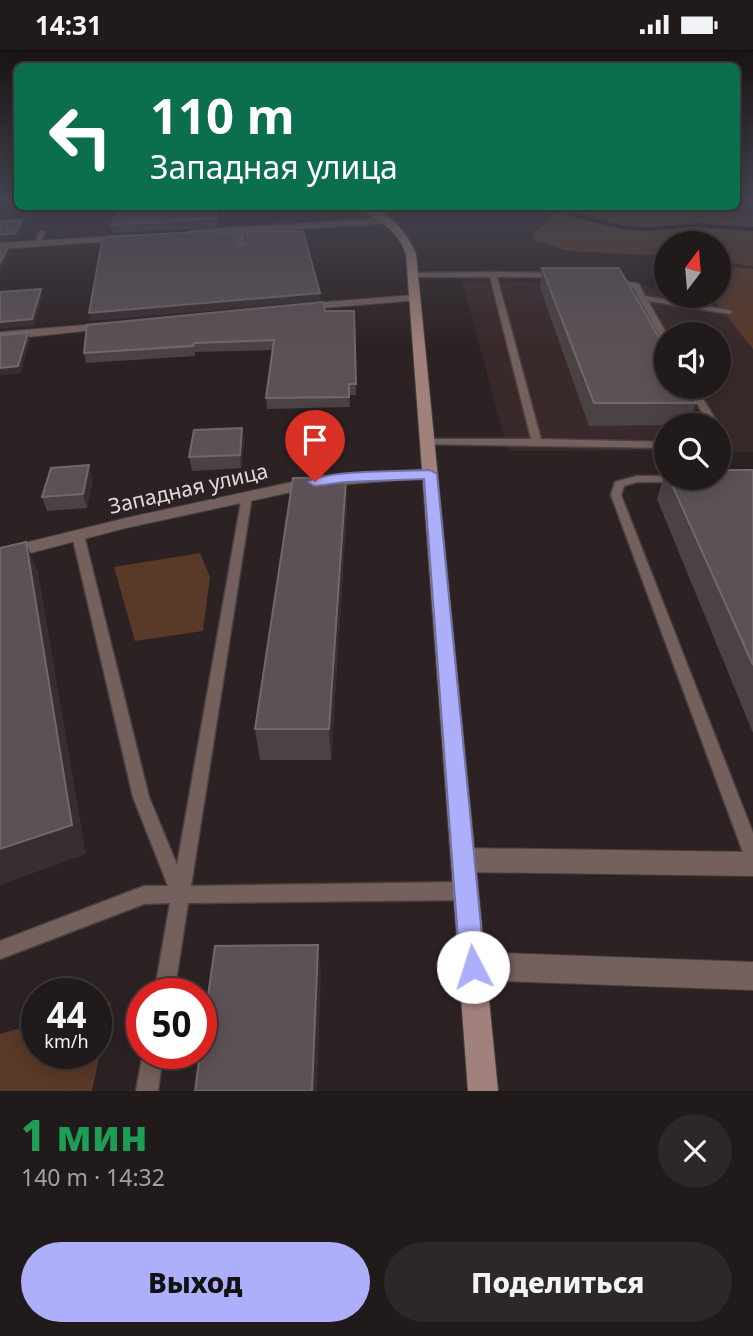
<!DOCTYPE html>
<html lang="ru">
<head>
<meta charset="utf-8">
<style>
  :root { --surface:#211a1a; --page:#2d2727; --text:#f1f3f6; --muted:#a2a1a2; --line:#3e3839; --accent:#adaffb }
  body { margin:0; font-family:"Noto Sans",sans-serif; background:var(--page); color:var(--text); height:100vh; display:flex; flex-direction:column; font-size:26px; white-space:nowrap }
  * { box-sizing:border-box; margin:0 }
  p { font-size:23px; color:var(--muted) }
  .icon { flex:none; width:38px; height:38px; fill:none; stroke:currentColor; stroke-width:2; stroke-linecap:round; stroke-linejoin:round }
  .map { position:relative; height:1042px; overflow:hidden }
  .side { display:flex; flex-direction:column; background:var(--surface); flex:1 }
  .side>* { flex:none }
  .banner { position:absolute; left:14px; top:14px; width:726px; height:147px; border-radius:10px; box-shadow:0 4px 18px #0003,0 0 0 2px var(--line); background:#0b6e4f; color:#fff; overflow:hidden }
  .needle { width:46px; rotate:16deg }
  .tools { position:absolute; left:654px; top:182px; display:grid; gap:14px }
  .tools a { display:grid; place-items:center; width:77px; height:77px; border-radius:50%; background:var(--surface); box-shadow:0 4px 18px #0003,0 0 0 2px var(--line); font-size:35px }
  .speed { position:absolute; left:21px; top:929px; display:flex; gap:14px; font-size:35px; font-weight:700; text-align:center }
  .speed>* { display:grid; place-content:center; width:91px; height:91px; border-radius:50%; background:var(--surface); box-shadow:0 4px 18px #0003,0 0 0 2px var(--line); line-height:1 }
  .speed small { font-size:18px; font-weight:400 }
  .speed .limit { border:10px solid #d22; background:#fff; color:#111 }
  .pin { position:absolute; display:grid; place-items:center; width:60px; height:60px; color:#fff; margin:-72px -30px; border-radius:50% 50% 50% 0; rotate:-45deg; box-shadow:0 0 7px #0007 }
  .pin .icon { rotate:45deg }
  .me { position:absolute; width:77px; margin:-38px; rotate:355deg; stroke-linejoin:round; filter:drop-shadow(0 0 5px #0008) }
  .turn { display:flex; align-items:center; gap:24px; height:147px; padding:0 21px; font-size:32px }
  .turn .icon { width:91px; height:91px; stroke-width:2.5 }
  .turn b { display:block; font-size:49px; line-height:60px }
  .round { display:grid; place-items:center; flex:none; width:74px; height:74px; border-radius:37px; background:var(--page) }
  .headline { display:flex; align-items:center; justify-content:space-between; height:119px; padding:0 21px }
  h1 { font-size:42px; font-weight:800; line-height:52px; color:#1e9e55 }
  .primary-button { display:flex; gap:14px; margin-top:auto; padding:14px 21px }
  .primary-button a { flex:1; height:80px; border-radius:42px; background:var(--accent); color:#111; font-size:28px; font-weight:800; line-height:80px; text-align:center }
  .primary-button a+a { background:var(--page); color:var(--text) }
  .status { display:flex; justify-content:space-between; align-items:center; height:49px; padding:0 35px; background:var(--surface); direction:ltr }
  .status svg { height:19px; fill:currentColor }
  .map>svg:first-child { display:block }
</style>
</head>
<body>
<div class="status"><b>14:31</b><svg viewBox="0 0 49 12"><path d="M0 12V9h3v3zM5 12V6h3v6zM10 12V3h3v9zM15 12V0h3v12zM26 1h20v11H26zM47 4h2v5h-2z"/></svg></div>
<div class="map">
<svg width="753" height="1042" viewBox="0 0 753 1042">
  <rect width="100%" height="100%" fill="#2c2223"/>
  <path fill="#39292b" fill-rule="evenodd" d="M 462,232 L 623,234 L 667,241 L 667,247 L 705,247 L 730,251 L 753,285 L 753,403 L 719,403 L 719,376 L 667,376 L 667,402 L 508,402 ZM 667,285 L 719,285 L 719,338 L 667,338 Z"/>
  <g fill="#593927">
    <polygon points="555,158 658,158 753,165 753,217 719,213 719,194 667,194 667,207 569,202 533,191 534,183 550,172"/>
    <polygon points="719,217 753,220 753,300 711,247 719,247"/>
    <polygon points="200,504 210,528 203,582 135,592 114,518"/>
    <polygon points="111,953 92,1042 0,1042 0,985 37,974 37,1004 96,1004 96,957"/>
  </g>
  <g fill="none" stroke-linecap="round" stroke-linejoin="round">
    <polygon fill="#1a0215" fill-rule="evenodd" points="501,158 568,162 620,176 644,178 697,174 753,178 753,182 697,178 644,182 620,180 568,166 503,160"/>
    <g stroke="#494041" stroke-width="3">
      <g id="lane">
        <polygon points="240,179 243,181 246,200 243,202 240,200 237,181"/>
        <polygon points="40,182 45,183 39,195 35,195"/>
        <polygon points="493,223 556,224 560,226 556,228 497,228 541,390 667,393 667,399 424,395 424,391 428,390 531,390 490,228 413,228 409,226 413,224"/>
        <polygon points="610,229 639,235 645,247 729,261 733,263 729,265 648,252 667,285 667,294 664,294 633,239 610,233"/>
        <polygon points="688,338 696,338 719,376 709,376"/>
        <polygon points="637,427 667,427 667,429 682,430 677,433 637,433 624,437 621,446 753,784 753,814 747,812 744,806 611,446 615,433"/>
        <polygon points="247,444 252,447 191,837 466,833 472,836 475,842 472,848 466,851 188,854 174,945 154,945 170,854 144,855 0,910 0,892 144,837 168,837 133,748 72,486 78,482 84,486 149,748 177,816 242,447"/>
        <polygon points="143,1004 163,1004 158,1042 136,1042"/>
      </g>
    </g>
    <g stroke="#494041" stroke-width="2">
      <g id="street">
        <polygon points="389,169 393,172 392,174 192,187 187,184 192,181"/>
        <polygon points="132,186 134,188 129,191 0,200 0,194"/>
        <polygon points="415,246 419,247 419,251 300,261 294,258 300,255"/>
        <polygon points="108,274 112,275 112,279 0,291 0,283"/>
        <polygon points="430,420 435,422 438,425 435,428 315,438 126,479 0,512 0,500 126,469 315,428"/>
        <polygon points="464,799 753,803 753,827 464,823 455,819 452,811 455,803"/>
        <polygon points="473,903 753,913 753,941 473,931 463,927 459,917 463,907"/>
      </g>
    </g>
    <g stroke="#494041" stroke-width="2">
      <path id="secondary" d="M 358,158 C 385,156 407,182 416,205 L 498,1042 L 468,1042 L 406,205 C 396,178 379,173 358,158 Z"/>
    </g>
    <use href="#lane" fill="#74605c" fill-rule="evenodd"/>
    <use href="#street" fill="#74605c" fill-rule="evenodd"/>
    <use href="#secondary" fill="#a1817b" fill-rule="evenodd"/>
  </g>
  <g fill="#4b4244">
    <polygon points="217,158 218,178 113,184 111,176"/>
    <polygon points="542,219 696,354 689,376 589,377 540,239"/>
    <polygon points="325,262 354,262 356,346 349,346 350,358 267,360 266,349 273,301 195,303 195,307 86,314 84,304"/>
    <polygon points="242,379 244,393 241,419 192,422 189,408"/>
    <polygon points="666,420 667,420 667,429 719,429 753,421 753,684 657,450"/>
    <polygon points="346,429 347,459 331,711 260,711 255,680"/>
    <polygon points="93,430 87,459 47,462 42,448"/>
  </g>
  <g fill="#382e30">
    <polygon points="22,171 23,177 17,190 0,192 0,186"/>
    <polygon points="9,196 11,202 0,225 0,214"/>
    <polygon points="41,240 43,246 34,277 0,280 0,273"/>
    <polygon points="320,244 321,252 91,272 89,264"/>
    <polygon points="28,284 30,291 21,324 0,326 0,319"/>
    <polygon points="242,379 244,393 241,419 240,406"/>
    <polygon points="89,416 93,430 87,459 83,445"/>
    <polygon points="346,429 347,459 331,711 329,680"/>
    <polygon points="26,493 38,523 86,805 0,836 0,800"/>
    <polygon points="318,896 321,923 317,1042 312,1042"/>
  </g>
  <g fill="#5c5255" stroke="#71686a" stroke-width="2">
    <polygon points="217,158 216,169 111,176 119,160"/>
    <polygon points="22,171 15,184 0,186 0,172"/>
    <polygon points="216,182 216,185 235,184 238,195 244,197 248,192 246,183 303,182 320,244 89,264 102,192 107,188"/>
    <polygon points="0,196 9,196 0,214"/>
    <polygon points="542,219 619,219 667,302 667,338 687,338 696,354 594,354"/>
    <polygon points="41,240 32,270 0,273 0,243"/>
    <polygon points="323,253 325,262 354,262 356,335 349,335 349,348 266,349 274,291 194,294 193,297 84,304 87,276"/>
    <polygon points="28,284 18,317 0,319 0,286"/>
    <polygon points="242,379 240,406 189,408 194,381"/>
    <polygon points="89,416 83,445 42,448 51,419"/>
    <polygon points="719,421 753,421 753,616 669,429 719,429"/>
    <polygon points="293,429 346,429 329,680 255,680"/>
    <polygon points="26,493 72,776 0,800 0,499"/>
    <polygon points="318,896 312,1042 195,1042 200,1004 201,1004 201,997 215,897"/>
  </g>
  <linearGradient id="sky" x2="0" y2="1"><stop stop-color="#181313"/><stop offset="0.51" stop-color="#454450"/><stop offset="1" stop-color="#454450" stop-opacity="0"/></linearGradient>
  <rect width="753" height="297" fill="url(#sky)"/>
  <path fill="#adaffb" stroke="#7072a3" stroke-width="2" d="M 430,421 L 437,425 L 485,918 L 481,926 L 473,930 L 464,926 L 460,918 L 424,430 L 345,433 L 315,437 L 308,433 C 323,421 407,422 430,421 Z"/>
  <g text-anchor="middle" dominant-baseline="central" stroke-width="7" stroke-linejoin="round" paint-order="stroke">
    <g font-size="21" fill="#e2dbdc" stroke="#2c2223">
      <text transform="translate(188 439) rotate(-13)">Западная улица</text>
    </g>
  </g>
</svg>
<div class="tools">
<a><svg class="needle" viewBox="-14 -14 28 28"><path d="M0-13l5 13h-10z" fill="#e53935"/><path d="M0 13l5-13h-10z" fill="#a2a1a2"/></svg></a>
<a><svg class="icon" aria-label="sound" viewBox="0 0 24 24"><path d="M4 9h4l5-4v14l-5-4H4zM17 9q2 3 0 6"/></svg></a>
<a><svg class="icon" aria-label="search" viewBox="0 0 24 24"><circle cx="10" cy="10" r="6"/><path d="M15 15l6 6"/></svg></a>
</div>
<div class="speed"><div>44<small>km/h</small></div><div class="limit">50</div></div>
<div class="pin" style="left:315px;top:433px;background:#d93025"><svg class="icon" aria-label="arrive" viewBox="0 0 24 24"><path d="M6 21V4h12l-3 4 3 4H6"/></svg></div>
<svg class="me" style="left:473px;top:918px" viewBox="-20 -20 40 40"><circle r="19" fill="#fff"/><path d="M0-13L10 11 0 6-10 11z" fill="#adaffb"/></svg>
<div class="banner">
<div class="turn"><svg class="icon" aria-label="left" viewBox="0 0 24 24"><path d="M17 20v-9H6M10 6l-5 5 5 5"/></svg><div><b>110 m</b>Западная улица</div></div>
</div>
</div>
<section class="side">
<div class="headline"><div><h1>1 мин</h1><p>140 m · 14:32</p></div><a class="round"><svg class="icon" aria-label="close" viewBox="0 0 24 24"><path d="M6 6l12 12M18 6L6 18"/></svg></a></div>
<div class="primary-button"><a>Выход</a><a>Поделиться</a></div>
</section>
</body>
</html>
